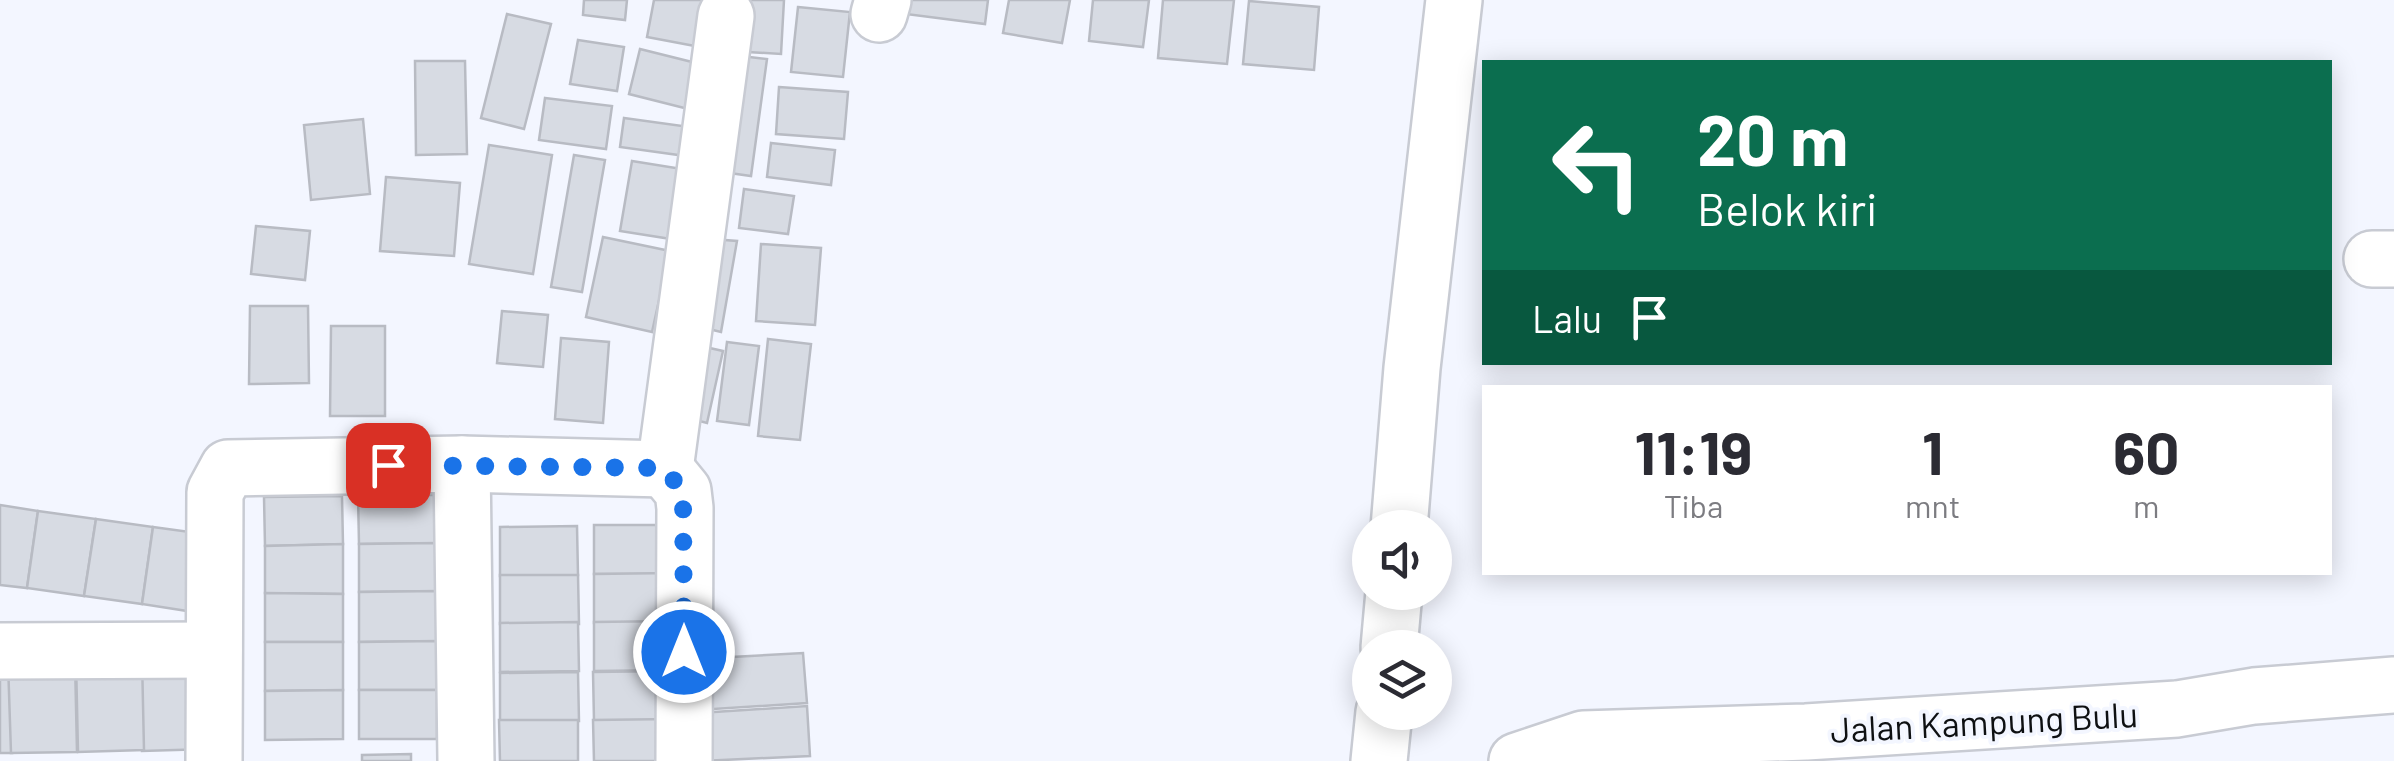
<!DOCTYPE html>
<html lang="id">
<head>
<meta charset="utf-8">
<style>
  :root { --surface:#fff; --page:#f2f2f3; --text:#2b2b33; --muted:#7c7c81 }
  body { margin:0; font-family:Barlow,sans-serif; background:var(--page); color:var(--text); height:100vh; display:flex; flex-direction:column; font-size:38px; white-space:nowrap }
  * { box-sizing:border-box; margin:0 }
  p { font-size:32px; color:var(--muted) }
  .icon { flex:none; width:55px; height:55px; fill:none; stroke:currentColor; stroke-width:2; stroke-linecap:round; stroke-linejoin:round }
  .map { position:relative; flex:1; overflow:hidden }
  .drawer { position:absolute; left:1482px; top:385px; width:850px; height:190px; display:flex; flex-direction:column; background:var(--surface); border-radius:0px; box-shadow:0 5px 25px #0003 }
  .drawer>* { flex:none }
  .hud { position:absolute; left:1482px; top:60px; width:850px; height:305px; border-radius:0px; box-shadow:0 5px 25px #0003; background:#0b6e4f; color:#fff; overflow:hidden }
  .controls { position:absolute; left:1352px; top:510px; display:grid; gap:20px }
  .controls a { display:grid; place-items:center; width:100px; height:100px; border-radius:50%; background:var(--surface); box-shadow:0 5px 25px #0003; font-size:50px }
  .pin { position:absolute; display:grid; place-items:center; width:85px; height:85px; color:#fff; margin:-42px; border-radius:20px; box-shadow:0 5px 15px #0006 }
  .me { position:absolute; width:110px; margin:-55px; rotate:0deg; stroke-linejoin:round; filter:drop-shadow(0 0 8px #0008) }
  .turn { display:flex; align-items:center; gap:35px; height:210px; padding:0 50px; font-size:45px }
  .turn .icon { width:130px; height:130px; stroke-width:2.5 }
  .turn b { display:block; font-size:70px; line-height:85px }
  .then { display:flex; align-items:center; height:95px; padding:0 50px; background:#0003; gap:20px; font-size:38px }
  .eta { display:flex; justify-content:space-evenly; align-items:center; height:170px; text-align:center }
  .eta b { font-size:60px; font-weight:700; line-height:70px }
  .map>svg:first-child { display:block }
</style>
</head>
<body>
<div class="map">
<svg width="2394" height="761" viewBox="0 0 2394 761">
  <rect width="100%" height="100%" fill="#f3f6ff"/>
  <g fill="#d7dbe3" stroke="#b8bbc3" stroke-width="2.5">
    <polygon points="584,0 627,0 625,20 583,15"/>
    <polygon points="654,0 726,0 716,50 647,37"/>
    <polygon points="734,0 784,0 781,54 731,51"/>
    <polygon points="900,0 988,0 985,24 898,13"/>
    <polygon points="1009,0 1070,0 1062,43 1003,33"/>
    <polygon points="1093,0 1149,0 1143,47 1089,41"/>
    <polygon points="1163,0 1234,0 1227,64 1158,58"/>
    <polygon points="1249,1 1319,7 1314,70 1243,64"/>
    <polygon points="798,7 850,12 843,77 791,72"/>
    <polygon points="507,14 551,24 524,129 481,118"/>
    <polygon points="578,40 624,47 617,91 570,84"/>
    <polygon points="640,49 716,68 704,113 629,94"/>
    <polygon points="724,54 767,59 751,176 708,170"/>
    <polygon points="415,61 465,61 467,154 416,155"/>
    <polygon points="779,87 848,92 844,139 776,134"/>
    <polygon points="545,98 612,106 606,149 539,140"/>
    <polygon points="624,118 697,128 693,157 620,147"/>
    <polygon points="363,119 370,194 311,200 304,125"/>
    <polygon points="771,143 835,150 831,185 767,177"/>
    <polygon points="489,145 552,155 533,274 469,264"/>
    <polygon points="574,155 605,160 582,292 551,287"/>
    <polygon points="632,161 682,169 671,239 620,231"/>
    <polygon points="386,177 460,183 454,256 380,251"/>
    <polygon points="744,189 794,196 788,234 739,228"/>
    <polygon points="256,226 310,231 305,280 251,274"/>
    <polygon points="603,237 670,251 652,332 586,317"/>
    <polygon points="698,238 737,241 721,332 692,325"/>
    <polygon points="761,244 821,248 815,325 756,321"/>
    <polygon points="250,306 308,306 309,383 249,384"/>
    <polygon points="502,311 548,315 543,367 497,363"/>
    <polygon points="331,326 385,326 385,416 330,416"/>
    <polygon points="561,338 609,342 603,423 555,419"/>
    <polygon points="768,339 811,344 800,440 758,436"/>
    <polygon points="683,342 723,351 707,423 680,416"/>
    <polygon points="727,342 759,346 749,425 717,421"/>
    <polygon points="358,495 436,495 437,543 359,544"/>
    <polygon points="342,496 343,544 265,546 264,497"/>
    <polygon points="0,505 38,511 27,588 0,585"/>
    <polygon points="38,511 96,519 84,596 27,588"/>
    <polygon points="96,519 153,527 142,604 84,596"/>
    <rect x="594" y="525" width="78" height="49"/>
    <polygon points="577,526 578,575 500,576 500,527"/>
    <polygon points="153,527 212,535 200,613 142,604"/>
    <polygon points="437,543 437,591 359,592 359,544"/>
    <polygon points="343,544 343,594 265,593 265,546"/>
    <polygon points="672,573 673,622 594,623 594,574"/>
    <polygon points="500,575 578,575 579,624 500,624"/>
    <polygon points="437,591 437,641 359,642 359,592"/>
    <polygon points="265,593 343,594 343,642 265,642"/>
    <polygon points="672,621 673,670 594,671 594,622"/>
    <polygon points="578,622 579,671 500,672 500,623"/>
    <polygon points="437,641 437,690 359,690 359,642"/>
    <polygon points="265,642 343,642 343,690 265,691"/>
    <polygon points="803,653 807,703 698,710 695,659"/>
    <polygon points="207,657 209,749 142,751 140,659"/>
    <polygon points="142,658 144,750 78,752 76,660"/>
    <polygon points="0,661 10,661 12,753 0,753"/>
    <polygon points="75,661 77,752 11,753 8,662"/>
    <polygon points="672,671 673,720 594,721 593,672"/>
    <polygon points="578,672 579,721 500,722 500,673"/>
    <polygon points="343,690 343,739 265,740 265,691"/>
    <rect x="359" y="690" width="78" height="49"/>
    <polygon points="807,706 810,756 701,761 699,713"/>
    <polygon points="672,719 672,761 594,761 593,720"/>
    <polygon points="499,720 578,720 578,761 500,761"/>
    <polygon points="411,754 411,761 362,761 362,755"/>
  </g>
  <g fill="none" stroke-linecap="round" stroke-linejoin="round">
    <g stroke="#c8cbd3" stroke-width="60">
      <g id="minor">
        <polyline points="879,14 883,0"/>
        <polyline points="2372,259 2394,259"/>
        <polyline points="462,464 466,761"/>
        <polyline points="665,469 726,16"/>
        <polyline points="665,469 683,491 685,508 684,761"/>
        <polyline points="1399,528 1412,368 1454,0"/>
        <polyline points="1389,648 1394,592"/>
        <polyline points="0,651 214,650"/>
        <polyline points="214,761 215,492 228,468 462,464 665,469"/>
        <polyline points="1379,761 1384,712"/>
        <polyline points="1517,761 1583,739 1806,732 2177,709 2254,696 2394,685"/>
      </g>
    </g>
    <use href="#minor" stroke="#fff" stroke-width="55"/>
  </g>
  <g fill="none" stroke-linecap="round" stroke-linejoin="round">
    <polyline stroke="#1a73e8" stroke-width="18" stroke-dasharray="0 32.4" points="388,465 664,468 683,492 684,652"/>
  </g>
  <g text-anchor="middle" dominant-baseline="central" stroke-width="8" stroke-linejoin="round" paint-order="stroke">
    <g font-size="35" fill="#0e1012" stroke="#f3f6ff">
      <text transform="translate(1984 721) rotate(-3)">Jalan Kampung Bulu</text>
    </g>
  </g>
</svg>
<div class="controls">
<a><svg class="icon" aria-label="sound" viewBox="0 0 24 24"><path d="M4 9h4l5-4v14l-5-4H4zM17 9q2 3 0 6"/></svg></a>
<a><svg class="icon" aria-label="layers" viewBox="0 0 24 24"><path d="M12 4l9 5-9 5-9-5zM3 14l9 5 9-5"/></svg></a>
</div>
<div class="pin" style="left:388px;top:465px;background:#d93025"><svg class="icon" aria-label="arrive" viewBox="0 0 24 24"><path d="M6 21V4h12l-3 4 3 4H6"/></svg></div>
<svg class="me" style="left:684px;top:652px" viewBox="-20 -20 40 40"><circle r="17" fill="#1a73e8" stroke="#fff" stroke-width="3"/><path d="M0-11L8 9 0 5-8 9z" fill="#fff"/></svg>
<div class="hud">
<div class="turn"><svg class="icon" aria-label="left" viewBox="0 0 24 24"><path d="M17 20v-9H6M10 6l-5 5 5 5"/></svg><div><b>20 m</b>Belok kiri</div></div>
<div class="then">Lalu<svg class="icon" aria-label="arrive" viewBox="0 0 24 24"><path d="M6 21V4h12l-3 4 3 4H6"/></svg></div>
</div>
<section class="drawer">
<div class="eta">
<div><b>11:19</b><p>Tiba</p></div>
<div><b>1</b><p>mnt</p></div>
<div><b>60</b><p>m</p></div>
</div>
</section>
</div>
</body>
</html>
